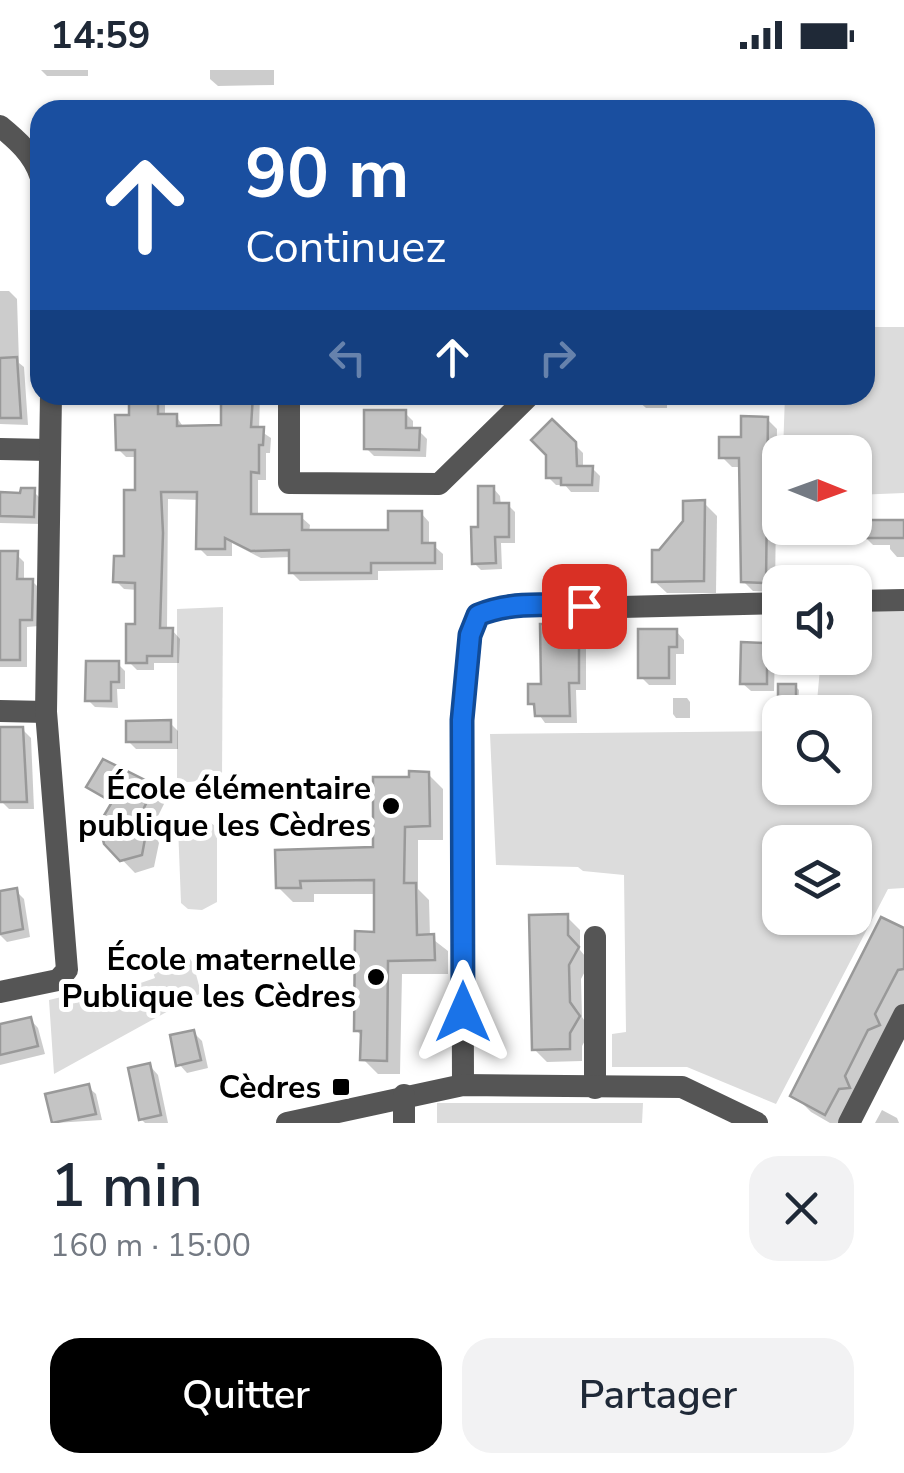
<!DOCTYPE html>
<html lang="fr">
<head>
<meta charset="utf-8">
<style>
  :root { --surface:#fff; --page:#f2f2f3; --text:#1f2937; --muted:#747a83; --accent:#000 }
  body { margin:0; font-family:"Nunito Sans",sans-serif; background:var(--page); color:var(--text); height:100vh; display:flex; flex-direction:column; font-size:38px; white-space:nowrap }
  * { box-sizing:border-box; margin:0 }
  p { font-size:32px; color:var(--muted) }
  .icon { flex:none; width:55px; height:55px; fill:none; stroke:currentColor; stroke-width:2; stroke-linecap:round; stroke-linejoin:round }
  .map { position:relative; height:1053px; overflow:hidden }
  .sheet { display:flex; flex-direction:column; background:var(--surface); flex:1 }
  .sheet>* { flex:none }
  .banner { position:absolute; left:30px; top:30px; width:845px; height:305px; border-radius:30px; box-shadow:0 2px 8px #0004; background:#1a4fa0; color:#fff; overflow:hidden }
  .needle { width:65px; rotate:91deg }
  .fabs { position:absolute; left:762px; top:365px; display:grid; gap:20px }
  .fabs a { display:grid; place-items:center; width:110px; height:110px; border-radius:20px; background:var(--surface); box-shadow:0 2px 8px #0004; font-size:50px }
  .pin { position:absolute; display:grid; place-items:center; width:85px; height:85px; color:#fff; margin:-42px; border-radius:20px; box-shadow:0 5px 15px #0006 }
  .me { position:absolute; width:110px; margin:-55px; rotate:0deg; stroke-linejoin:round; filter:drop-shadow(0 0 8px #0008) }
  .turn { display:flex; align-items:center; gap:35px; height:210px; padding:0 50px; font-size:45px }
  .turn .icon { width:130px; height:130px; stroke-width:2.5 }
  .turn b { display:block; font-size:70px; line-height:85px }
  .lanes { display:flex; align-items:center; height:95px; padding:0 50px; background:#0003; justify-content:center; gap:50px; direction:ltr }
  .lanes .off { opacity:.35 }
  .round { display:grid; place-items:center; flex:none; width:105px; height:105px; border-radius:30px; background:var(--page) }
  .overview { display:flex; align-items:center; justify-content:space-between; height:170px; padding:0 50px }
  h1 { font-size:60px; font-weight:600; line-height:75px }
  .cta { display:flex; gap:20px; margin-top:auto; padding:20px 50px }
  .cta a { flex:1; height:115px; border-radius:30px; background:var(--accent); color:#fff; font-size:40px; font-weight:600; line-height:115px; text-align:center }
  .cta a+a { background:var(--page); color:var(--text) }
  .status { display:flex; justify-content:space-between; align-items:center; height:70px; padding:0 50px; background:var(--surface); direction:ltr }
  .status svg { height:28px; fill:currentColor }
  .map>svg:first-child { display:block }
</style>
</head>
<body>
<div class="status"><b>14:59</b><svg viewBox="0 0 49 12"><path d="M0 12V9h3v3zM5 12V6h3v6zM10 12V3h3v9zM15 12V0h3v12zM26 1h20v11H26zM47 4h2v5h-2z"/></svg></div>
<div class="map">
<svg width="904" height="1053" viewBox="0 0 904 1053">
  <rect width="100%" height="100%" fill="#fff"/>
  <g fill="#dcdcdc" fill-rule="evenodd">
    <polygon points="865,257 904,257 904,423 855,425 855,382 783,382 785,325 865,325"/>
    <polygon points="223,537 222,709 177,713 177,539"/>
    <path d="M 904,540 L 904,818 L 888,819 L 776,1034 L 687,997 L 612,997 L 612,964 L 626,962 L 624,805 L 583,801 L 578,797 L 496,795 L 490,664 L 780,661 L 780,718 L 855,718 L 855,642 L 816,642 L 821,588 L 855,588 L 855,542 ZM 780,772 L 855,772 L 855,848 L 780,848 Z"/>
    <polygon points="209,752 217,757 217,832 202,840 188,839 181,833 178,756"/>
    <polygon points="185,882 193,893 201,923 54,1004 49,930 78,923 83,933 155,908 149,891"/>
    <polygon points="437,1033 643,1033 642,1053 437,1053"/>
  </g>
  <g fill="#0003">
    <polygon points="41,0 88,0 88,6 47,6"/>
    <polygon points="210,0 274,0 274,15 218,16 210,9"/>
    <polygon points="416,32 419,40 391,40 393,33"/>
    <polygon points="84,37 111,37 114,40 84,40"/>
    <polygon points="0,221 9,221 17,229 19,293 24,297 28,355 0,354"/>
    <polygon points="132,325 165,325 165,347 176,346 184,358 223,358 224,325 260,325 259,360 271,368 270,383 266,383 266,410 258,410 258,447 301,447 310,455 309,463 390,463 421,443 429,452 429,476 434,476 443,484 443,500 378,501 378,510 300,511 291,502 291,487 261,488 232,473 232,486 207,486 199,478 199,430 168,429 167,560 172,560 180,569 179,593 154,593 154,600 137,600 129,592 137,557 138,520 124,519 116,511 126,489 137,422 138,387 126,387 118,379 132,347"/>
    <polygon points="637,325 667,325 667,338 646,338 637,330"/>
    <polygon points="405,343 413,351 413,361 419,361 427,369 426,387 374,386 366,378"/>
    <polygon points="767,349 777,359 775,522 753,521 743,511 742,397 732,397 722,387"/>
    <polygon points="552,352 583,383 583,398 592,398 600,406 599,422 571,422 565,415 556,415 548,407"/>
    <polygon points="493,418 500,426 501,436 508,435 515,442 515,473 501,473 502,499 481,500 474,493"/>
    <polygon points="33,421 41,429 41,454 0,453 0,425 21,425"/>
    <polygon points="704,433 717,446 716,523 667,523 654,511 660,482"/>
    <polygon points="904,452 904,487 897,487 890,479 890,475 873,475 865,467"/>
    <polygon points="0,484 16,484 24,492 24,511 32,511 40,519 39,556 27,557 27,597 0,597"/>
    <polygon points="578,557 586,565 586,620 576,620 577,653 545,653 531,633"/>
    <polygon points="676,561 684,570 684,584 676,584 676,615 649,615 641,607"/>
    <polygon points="766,575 775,584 774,621 751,621 742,613"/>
    <polygon points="118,594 125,601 125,619 117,619 118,638 95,637 88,630"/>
    <polygon points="780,616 795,616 799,620 798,642 780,642"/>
    <polygon points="673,628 687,628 690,632 690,648 676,648 673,644"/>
    <polygon points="170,653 178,661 178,679 136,679 128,671"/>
    <polygon points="22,659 31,668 34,739 9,739 1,731 0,660"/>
    <polygon points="428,704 443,719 443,770 418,770 418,819 429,830 430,867 448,881 448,904 402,904 400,1004 378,1004 363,989 363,967 356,960 377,864 376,824 314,824 314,832 293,832 278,817 375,780 411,710"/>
    <polygon points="89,717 153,717 166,730 152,758 159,773 154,797 135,803 106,773 113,736"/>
    <polygon points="16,821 24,829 30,867 7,872 0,865 0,824"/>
    <polygon points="567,847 580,860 580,880 590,892 581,909 582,947 591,960 582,976 582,991 547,992 534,979"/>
    <polygon points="904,861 904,938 847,1053 830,1053 811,1042 794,1025"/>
    <polygon points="30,949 38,958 45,984 0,995 0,957"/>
    <polygon points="194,963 202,971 208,998 187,1003 179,994"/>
    <polygon points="150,996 158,1005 168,1053 145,1053 141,1049"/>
    <polygon points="88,1017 96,1024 102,1050 55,1053"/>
    <polygon points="882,1040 897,1048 899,1053 875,1053"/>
  </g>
  <g fill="#c4c4c4" stroke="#999" stroke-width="2.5">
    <polygon points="17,287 21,348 0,348 0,288"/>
    <polygon points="129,325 158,325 158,344 177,344 177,356 221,355 221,325 253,325 251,357 264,357 263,375 259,375 259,403 251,402 251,444 302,444 302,460 388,460 388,441 422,441 422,473 435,473 435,493 371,493 371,503 289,503 289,480 251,481 225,468 225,479 196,479 197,422 161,422 163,463 160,558 173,558 172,586 147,586 147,593 126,593 126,554 135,554 135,513 113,512 114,486 124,486 124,420 135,420 135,380 116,380 115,345 129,345"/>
    <polygon points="364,340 406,340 406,358 420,358 419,380 364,379"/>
    <polygon points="741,346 768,347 766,513 741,512 739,388 719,388 719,367 741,367"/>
    <polygon points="552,349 576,372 577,396 593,396 592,415 561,415 561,408 546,408 546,385 531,370"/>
    <polygon points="478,416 494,416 494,433 509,433 509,467 495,467 496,493 472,494 471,457 478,457"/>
    <polygon points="21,418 35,418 34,447 0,446 0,422 20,423"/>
    <polygon points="705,430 704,511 652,512 652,480 659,480 683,451 683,431"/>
    <rect x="863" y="450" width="41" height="18"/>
    <polygon points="0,481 18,481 17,509 33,509 32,550 20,550 20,590 0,590"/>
    <polygon points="540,554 579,554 579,613 569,613 570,646 535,646 534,634 528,634 528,614 541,614"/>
    <polygon points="638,559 677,559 677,577 669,577 669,608 638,608"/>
    <polygon points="741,572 767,573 767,614 740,614"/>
    <polygon points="86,591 119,591 119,612 111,612 111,631 85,631"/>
    <rect x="778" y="614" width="18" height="28"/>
    <polygon points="171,650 171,672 126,672 126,651"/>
    <polygon points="0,657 23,657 27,732 0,732"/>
    <polygon points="103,689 155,715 141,744 147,758 142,785 120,791 104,774 99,754 112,732 86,717"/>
    <polygon points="409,701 429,702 430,756 405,757 404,813 416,813 417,865 434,864 435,890 388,891 387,991 360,990 361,961 354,961 355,861 374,862 374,810 300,811 301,818 276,818 275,780 373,777 373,707 409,707"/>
    <polygon points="17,818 23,859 0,864 0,821"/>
    <polygon points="568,844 568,865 579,877 569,895 570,932 580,946 570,963 570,979 532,980 529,845"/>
    <polygon points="881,847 904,858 904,899 898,900 875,944 880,955 868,960 845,1006 850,1018 839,1019 825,1045 790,1026"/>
    <polygon points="31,947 38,976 0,985 0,954"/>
    <polygon points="194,960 201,990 176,996 170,965"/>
    <polygon points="150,993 161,1045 139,1050 128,998"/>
    <polygon points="89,1014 96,1044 52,1053 45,1024"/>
  </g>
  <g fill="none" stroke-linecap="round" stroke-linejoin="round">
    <g stroke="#555" stroke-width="22">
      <path d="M 0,56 C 17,70 33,84 40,105"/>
      <polyline points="289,325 289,413 439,414 530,325"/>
      <polyline points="0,379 49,380"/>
      <polyline points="855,531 904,530"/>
      <polyline points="0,641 46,642"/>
      <polyline points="595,867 595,1018"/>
      <polyline points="0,922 58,910 67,900 46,642 51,325"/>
      <polyline points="463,1015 462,650 471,565 477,545 511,535 621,537 780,533"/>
      <polyline points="287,1053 463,1015 682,1017 757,1053"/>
      <polyline points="404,1053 404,1025"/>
      <polyline points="849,1053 904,945"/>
    </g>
  </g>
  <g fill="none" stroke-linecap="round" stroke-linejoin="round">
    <g stroke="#114b97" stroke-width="25">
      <path id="route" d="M 463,942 L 462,650 L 470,565 L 478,545 C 512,531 548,535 584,536"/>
    </g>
    <use href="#route" stroke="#1a73e8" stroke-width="18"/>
  </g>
  <g fill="#000" stroke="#fff" stroke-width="4">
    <circle cx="391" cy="736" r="10"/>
    <circle cx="376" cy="907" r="10"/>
    <rect x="331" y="1007" width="20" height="20" rx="5"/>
  </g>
  <g text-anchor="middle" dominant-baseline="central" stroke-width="10" stroke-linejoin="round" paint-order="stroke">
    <g font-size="32" font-weight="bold" fill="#000" stroke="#fff" text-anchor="end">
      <text x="371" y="718">École élémentaire<tspan x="371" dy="37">publique les Cèdres</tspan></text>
      <text x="356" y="889">École maternelle<tspan x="356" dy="37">Publique les Cèdres</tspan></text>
      <text x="321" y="1017">Cèdres</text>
    </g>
  </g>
</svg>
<div class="fabs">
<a><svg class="needle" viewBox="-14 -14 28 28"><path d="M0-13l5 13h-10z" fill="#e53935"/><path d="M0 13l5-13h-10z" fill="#747a83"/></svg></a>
<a><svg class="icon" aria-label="sound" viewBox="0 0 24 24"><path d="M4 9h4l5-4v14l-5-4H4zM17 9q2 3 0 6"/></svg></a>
<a><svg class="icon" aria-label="search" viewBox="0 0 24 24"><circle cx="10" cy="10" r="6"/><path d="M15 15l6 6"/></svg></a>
<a><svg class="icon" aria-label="layers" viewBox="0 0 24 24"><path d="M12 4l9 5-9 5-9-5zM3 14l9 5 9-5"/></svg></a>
</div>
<div class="pin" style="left:584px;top:536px;background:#d93025"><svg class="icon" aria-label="arrive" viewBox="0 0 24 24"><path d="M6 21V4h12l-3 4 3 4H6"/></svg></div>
<svg class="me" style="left:463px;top:942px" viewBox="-20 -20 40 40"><path d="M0-17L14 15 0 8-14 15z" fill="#1a73e8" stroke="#fff" stroke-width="4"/></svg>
<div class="banner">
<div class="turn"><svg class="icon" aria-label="ahead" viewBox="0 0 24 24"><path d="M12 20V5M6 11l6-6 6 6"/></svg><div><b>90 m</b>Continuez</div></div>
<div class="lanes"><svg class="icon off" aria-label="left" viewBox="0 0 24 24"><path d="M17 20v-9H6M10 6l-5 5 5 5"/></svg><svg class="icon" aria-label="ahead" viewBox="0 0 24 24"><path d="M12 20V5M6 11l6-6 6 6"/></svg><svg class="icon off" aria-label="right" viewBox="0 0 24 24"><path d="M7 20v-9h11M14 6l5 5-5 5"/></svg></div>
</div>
</div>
<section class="sheet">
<div class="overview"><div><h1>1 min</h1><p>160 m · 15:00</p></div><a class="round"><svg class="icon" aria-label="close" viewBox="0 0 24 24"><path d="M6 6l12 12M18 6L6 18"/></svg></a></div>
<div class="cta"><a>Quitter</a><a>Partager</a></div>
</section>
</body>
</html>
